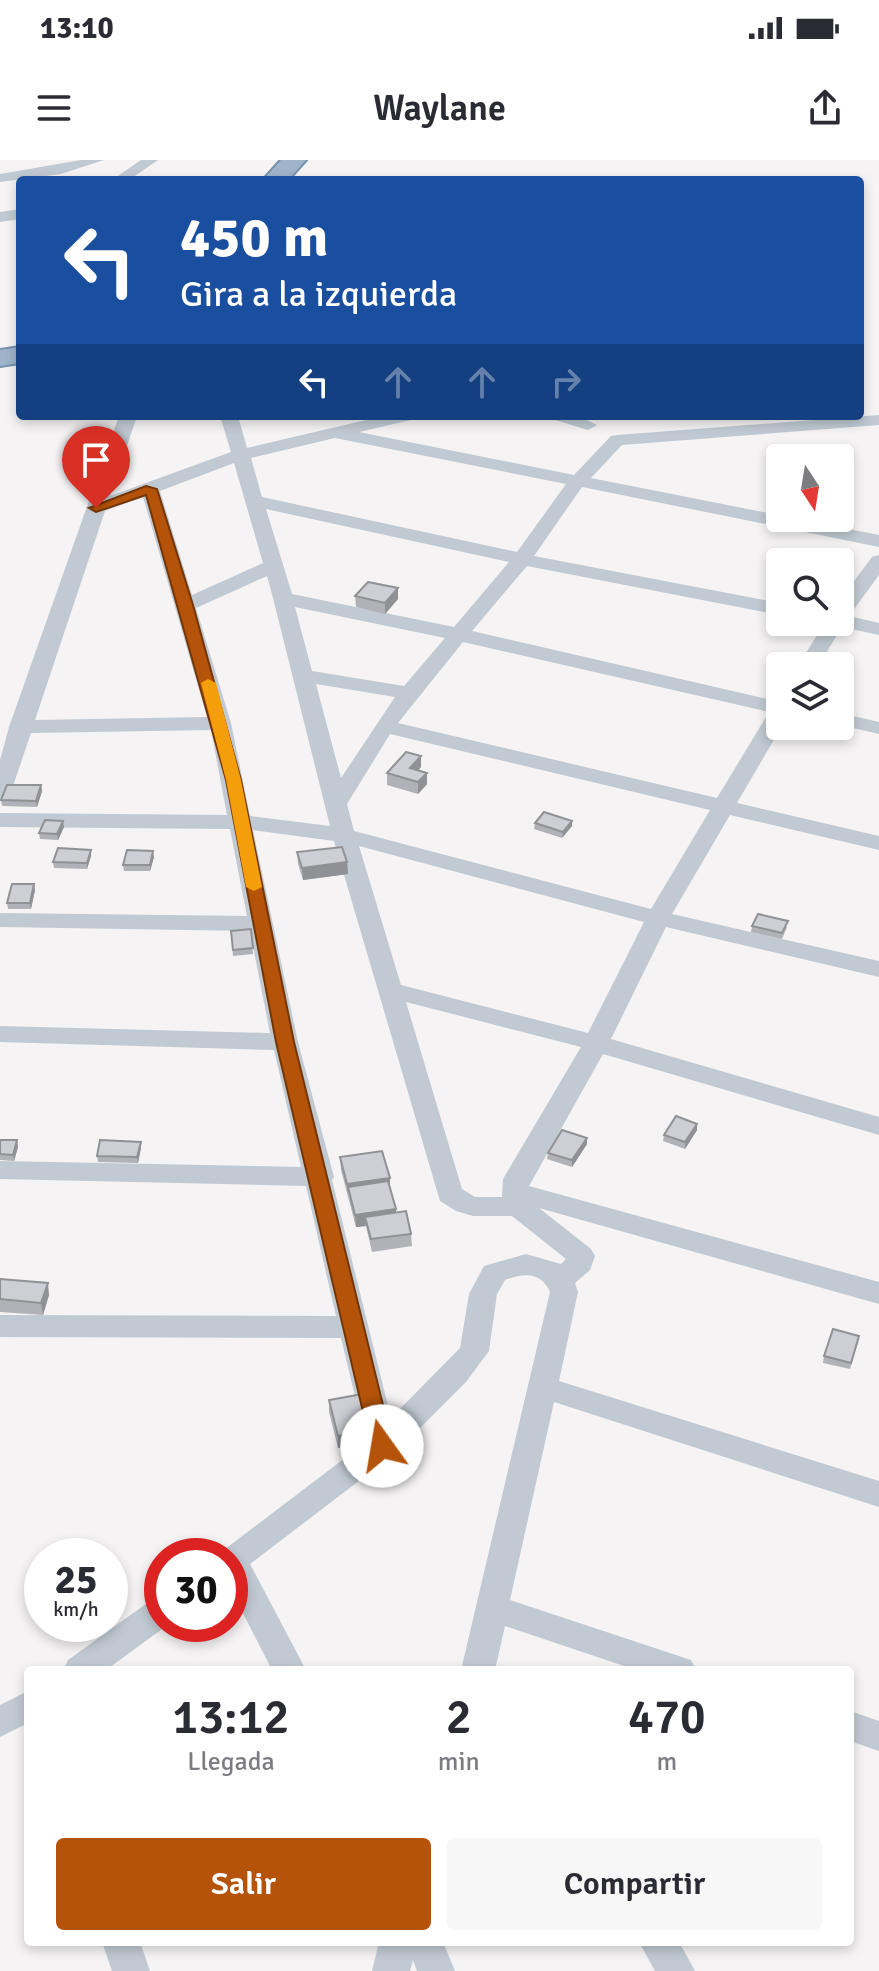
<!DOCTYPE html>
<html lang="es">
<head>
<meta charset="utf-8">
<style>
  :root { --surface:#fff; --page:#f7f7f7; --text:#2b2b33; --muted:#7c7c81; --accent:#b45309 }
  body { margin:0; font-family:Signika,sans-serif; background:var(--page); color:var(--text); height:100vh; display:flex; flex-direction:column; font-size:30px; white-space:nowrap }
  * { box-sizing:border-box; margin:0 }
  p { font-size:26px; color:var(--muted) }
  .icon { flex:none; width:44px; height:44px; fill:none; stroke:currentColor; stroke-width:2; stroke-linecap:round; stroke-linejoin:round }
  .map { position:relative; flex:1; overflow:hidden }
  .details { position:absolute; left:24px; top:1506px; width:830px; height:280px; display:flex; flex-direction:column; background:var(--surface); border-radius:8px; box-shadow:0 4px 12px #0003 }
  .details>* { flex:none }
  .hud { position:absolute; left:16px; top:16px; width:848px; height:244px; border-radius:8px; box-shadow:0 4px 12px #0003; background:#1a4fa0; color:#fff; overflow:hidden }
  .needle { width:52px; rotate:168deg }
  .buttons { position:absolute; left:766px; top:284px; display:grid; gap:16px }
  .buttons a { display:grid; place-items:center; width:88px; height:88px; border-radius:8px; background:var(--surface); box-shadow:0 4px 12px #0003; font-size:40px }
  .speed { position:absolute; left:24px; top:1378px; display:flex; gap:16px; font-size:40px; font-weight:700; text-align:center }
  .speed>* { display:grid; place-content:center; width:104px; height:104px; border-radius:50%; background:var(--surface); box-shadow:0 4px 12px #0003; line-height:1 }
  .speed small { font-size:20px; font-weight:400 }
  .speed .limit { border:12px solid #d22; background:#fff; color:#111 }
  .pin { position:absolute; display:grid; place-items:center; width:68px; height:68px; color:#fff; margin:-82px -34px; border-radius:50% 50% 50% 0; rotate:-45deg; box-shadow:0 0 8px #0007 }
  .pin .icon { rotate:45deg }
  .me { position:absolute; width:88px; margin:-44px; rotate:347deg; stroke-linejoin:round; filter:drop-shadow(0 0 6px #0008) }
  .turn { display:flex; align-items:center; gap:28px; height:168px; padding:0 32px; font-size:36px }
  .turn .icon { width:104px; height:104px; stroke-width:2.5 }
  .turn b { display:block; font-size:56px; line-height:68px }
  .lanes { display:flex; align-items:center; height:76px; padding:0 32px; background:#0003; justify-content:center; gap:40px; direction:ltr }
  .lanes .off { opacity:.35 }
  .eta { display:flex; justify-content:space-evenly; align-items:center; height:136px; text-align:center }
  .eta b { font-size:48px; font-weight:600; line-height:56px }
  .cta { display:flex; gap:16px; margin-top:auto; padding:16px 32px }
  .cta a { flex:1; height:92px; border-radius:8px; background:var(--accent); color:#fff; font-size:32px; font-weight:600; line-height:92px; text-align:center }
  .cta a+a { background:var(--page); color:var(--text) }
  .status { display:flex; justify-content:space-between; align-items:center; height:56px; padding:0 40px; background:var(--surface); direction:ltr }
  .status svg { height:22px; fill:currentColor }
  header { display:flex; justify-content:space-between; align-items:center; height:104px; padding:0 32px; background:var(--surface); font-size:36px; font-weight:600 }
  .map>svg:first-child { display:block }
</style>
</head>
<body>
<div class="status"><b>13:10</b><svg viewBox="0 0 49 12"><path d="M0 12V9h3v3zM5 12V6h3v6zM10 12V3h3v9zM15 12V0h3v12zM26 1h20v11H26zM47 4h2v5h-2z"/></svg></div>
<header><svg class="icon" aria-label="menu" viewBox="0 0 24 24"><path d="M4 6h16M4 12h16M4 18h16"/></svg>Waylane<svg class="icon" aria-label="share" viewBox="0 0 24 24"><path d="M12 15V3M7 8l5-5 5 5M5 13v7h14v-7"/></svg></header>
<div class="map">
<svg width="879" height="1811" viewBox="0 0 879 1811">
  <rect width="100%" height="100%" fill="#f5f3f3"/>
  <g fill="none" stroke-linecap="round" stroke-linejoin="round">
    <g stroke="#7690ad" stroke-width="4">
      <g id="trunk">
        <polygon points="281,0 306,0 288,20 263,20"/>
        <polygon points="20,187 20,203 0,206 0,190"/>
      </g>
    </g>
    <g fill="#c1cad2" fill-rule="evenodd">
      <polygon points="81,0 104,0 61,14 0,22 0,14"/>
      <polygon points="141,0 158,0 129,20 112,20"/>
      <polygon points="20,49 20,59 0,62 0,52"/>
      <path d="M 879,255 L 879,265 L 622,285 L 591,318 L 879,375 L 879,387 L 582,327 L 534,396 L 780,443 L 780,455 L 527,406 L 472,471 L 780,542 L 782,566 L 737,643 L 879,676 L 879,690 L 730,655 L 672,754 L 879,801 L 879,817 L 666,767 L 611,879 L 879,957 L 879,975 L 603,894 L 529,1026 L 879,1122 L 879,1144 L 539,1048 L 591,1089 L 595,1096 L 590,1110 L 575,1123 L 578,1132 L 559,1221 L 879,1321 L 879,1347 L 554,1242 L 510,1440 L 691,1500 L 696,1510 L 636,1510 L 505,1466 L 495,1510 L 461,1510 L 550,1132 C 541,1111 523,1113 505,1120 L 497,1134 L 489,1191 L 466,1222 L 393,1295 L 250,1404 L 306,1510 L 272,1510 L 230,1428 L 230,1396 L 216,1396 L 366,1282 L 341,1178 L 0,1177 L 0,1155 L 336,1156 L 306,1026 L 0,1019 L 0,1001 L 301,1007 L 274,890 L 0,882 L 0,866 L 270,873 L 250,771 L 0,767 L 0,753 L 247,756 L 230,669 L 0,667 L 0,653 L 227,655 L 211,570 L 31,573 L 11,632 L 0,639 L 0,600 L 9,567 L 119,256 L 137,256 L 110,336 L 231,292 L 220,256 L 238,256 L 247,288 L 383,256 L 414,256 L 411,260 L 359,272 L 574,315 L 611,276 L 617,275 ZM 335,278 L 566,324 L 517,392 L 262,337 L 251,298 ZM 234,303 L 263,403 L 192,435 L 160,331 ZM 143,337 L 207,557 L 35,560 L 105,351 ZM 266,349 L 509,402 L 454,467 L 292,434 ZM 267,416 L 273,438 L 330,666 L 250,656 L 231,563 L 196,448 ZM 295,447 L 445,478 L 404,526 L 312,511 ZM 463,482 L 769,552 L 717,638 L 398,563 ZM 316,524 L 395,537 L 341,618 ZM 390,574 L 710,650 L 651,749 L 354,671 L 347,644 ZM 253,670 L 334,681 L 440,1041 L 456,1051 L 473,1056 L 512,1056 L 566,1099 L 561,1104 L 526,1094 L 484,1106 L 469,1134 L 460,1188 L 391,1258 L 332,1020 L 334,1017 L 298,882 ZM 359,686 L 644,762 L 588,873 L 401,825 ZM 406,842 L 581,887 L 503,1019 L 502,1037 L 475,1037 L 462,1029 Z"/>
      <polygon points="552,256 579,256 597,265 588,270 555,260"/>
      <polygon points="879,395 879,415 849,456 879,463 879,475 842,467 818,506 798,506 825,462 840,462 840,440 872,397"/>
      <polygon points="840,553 879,562 879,574 840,565"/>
      <polygon points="162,1437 162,1464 169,1464 106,1510 63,1510 68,1500 150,1441"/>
      <polygon points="28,1531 28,1563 0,1577 0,1545"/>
      <polygon points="850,1551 879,1561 879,1591 850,1581"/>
      <polygon points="102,1782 140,1782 150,1811 112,1811"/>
      <polygon points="379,1782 443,1782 455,1811 417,1811 413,1800 410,1811 372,1811"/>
      <polygon points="639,1782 679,1782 695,1811 655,1811"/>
    </g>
    <use href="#trunk" fill="#9fb4c9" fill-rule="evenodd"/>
  </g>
  <g fill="#b0b2b7">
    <polygon points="355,436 398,439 385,454 356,447"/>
    <polygon points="421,607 418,610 427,624 418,634 387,625 387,613"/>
    <polygon points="41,625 42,631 37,647 2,646 1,640"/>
    <polygon points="535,663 572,666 562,678 534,669"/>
    <polygon points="64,667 58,680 40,679 39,673"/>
    <polygon points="91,690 91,696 87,709 54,708 53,702"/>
    <polygon points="297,692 347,702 348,714 303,720 298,704"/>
    <polygon points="154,697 150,711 124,711 123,705"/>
    <polygon points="34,724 35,730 31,749 8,749 7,743"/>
    <polygon points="752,766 787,767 782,779 751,772"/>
    <polygon points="251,769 253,794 233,796 231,771"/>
    <polygon points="697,964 697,970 685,989 663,981 664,975"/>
    <polygon points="0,980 17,980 18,987 14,1001 0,1000"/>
    <polygon points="587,984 572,1007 547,999 548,993"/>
    <polygon points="141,988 138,1003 98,1002 97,996"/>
    <polygon points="340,997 390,1018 390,1026 396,1053 411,1074 412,1086 372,1092 366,1066 356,1067 341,1010"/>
    <polygon points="0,1119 49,1135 43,1155 0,1152"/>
    <polygon points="858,1182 850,1209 823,1203 824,1196"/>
    <polygon points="329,1240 372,1270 373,1282 338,1288 329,1252"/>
  </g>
  <g fill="#909195">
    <polygon points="398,428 398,439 385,454 385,443"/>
    <polygon points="421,596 421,607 410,620 410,608"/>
    <polygon points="427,613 427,624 418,634 418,622"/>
    <polygon points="41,625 42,631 37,647 36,641"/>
    <polygon points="63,661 64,667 58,680 57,674"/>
    <polygon points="572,661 572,666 562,678 563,672"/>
    <polygon points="91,690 91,696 87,709 87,703"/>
    <polygon points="153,691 154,697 150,711 150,705"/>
    <polygon points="347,702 348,714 303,720 302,708"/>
    <polygon points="34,724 35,730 31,749 30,743"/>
    <polygon points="697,964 697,970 685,989 685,982"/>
    <polygon points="587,978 587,984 572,1007 572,1000"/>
    <polygon points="17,980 18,987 14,1001 13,995"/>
    <polygon points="141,982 141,988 138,1003 137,997"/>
    <polygon points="390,1018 390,1030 348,1027 348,1036 347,1024"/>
    <polygon points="396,1049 397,1061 365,1057 366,1066 356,1067 355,1055"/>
    <polygon points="48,1123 49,1135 43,1155 41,1143"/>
    <polygon points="372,1270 373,1282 338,1288 338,1276"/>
  </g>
  <g fill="#cdcfd5" stroke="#909195" stroke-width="2">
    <polygon points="368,422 398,428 385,443 355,436"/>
    <polygon points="406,592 421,596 410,608 427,613 418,622 387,613"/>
    <polygon points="7,625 41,625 36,641 1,640"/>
    <polygon points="544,652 572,661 563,672 535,663"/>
    <polygon points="45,660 63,661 57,674 39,673"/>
    <polygon points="342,687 347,702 302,708 297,692"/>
    <polygon points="58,688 91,690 87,703 53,702"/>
    <polygon points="127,690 153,691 150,705 123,705"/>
    <polygon points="12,724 34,724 30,743 7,743"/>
    <polygon points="758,754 788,761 782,773 752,766"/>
    <polygon points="251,769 253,788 233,790 231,771"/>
    <polygon points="676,956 697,964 685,982 664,975"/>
    <polygon points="562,970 587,978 572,1000 548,993"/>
    <polygon points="0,980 17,980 13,995 0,994"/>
    <polygon points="100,980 141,982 137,997 97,996"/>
    <polygon points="382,991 390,1018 347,1024 340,997"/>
    <polygon points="388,1021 396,1049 355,1055 348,1027"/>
    <polygon points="406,1051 411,1074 371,1079 365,1057"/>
    <polygon points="0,1119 48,1123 41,1143 0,1139"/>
    <polygon points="833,1169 859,1176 851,1203 824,1196"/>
    <polygon points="363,1234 372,1270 338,1276 329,1240"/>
  </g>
  <polygon fill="#b45309" stroke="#753606" stroke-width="2" points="146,326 157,329 193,445 241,620 294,882 393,1286 390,1292 382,1294 374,1292 371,1286 276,882 226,620 146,335 96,352 89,348"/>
  <polygon fill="#f59e0b" points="208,519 216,523 241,620 262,727 254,731 246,727 226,620 201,523"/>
</svg>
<div class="buttons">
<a><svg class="needle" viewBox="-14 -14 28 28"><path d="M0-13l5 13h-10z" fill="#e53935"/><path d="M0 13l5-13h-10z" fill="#7c7c81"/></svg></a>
<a><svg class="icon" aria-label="search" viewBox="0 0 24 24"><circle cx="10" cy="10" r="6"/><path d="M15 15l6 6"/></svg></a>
<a><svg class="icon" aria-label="layers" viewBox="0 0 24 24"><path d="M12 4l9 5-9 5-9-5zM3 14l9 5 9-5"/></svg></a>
</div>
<div class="speed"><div>25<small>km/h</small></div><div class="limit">30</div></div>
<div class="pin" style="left:96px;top:348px;background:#d93025"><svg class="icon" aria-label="arrive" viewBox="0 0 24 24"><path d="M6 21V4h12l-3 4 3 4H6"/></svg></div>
<svg class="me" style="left:382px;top:1286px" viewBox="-20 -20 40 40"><circle r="19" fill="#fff"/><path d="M0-13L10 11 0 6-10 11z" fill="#b45309"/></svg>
<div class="hud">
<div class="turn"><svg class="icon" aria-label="left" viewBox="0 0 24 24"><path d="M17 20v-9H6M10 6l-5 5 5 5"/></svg><div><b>450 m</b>Gira a la izquierda</div></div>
<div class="lanes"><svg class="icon" aria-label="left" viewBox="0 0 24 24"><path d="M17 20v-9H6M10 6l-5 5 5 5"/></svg><svg class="icon off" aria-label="ahead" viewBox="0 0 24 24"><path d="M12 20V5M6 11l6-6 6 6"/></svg><svg class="icon off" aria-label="ahead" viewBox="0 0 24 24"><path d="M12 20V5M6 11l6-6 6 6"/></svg><svg class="icon off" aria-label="right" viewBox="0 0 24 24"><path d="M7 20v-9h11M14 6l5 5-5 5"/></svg></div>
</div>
<section class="details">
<div class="eta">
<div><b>13:12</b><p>Llegada</p></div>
<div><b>2</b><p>min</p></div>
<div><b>470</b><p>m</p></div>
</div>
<div class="cta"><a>Salir</a><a>Compartir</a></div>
</section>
</div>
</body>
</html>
